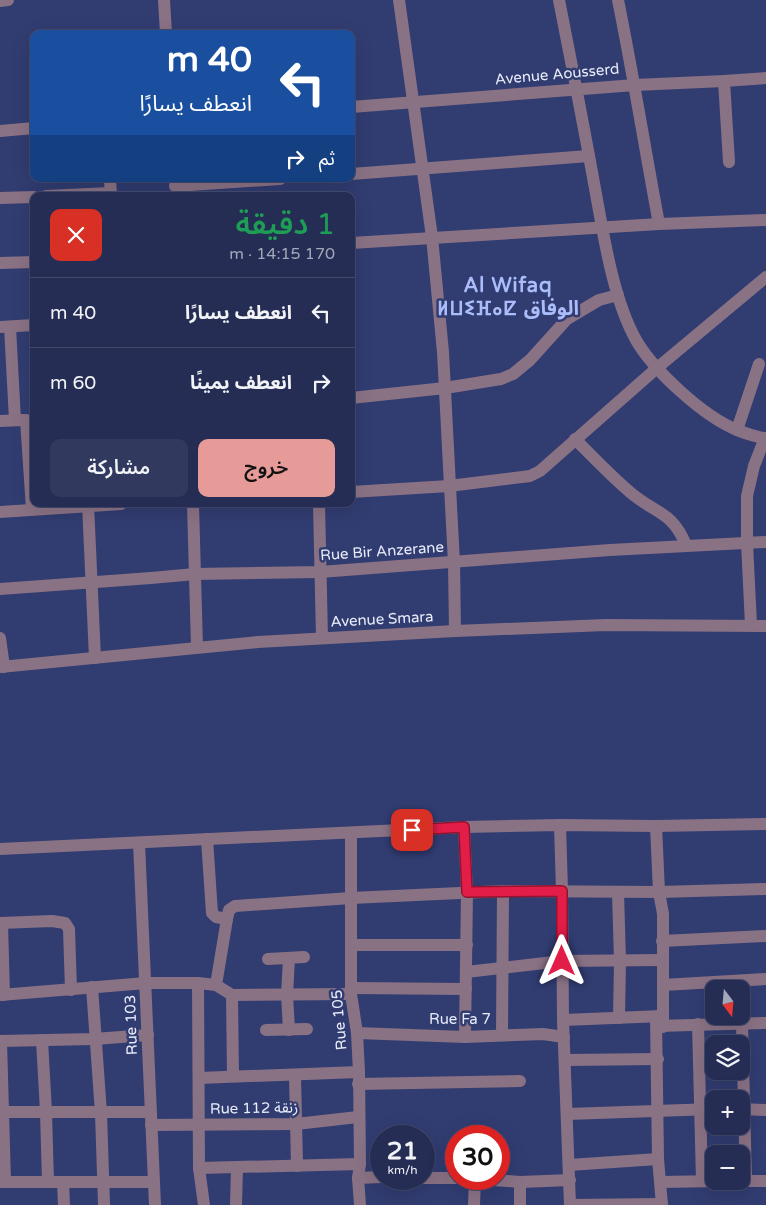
<!DOCTYPE html>
<html lang="ar">
<head>
<meta charset="utf-8">
<style>
  :root { --surface:#252d55; --page:#31395f; --text:#f1f3f6; --muted:#a3a8b9; --line:#42496c; --accent:#e69b98 }
  body { margin:0; font-family:"Varela Round","Noto Sans Arabic","Noto Sans Tifinagh",sans-serif; background:var(--page); color:var(--text); direction:rtl; height:100vh; display:flex; flex-direction:column; font-size:19px; white-space:nowrap }
  * { box-sizing:border-box; margin:0 }
  p { font-size:16px; color:var(--muted) }
  .icon { flex:none; width:28px; height:28px; fill:none; stroke:currentColor; stroke-width:2; stroke-linecap:round; stroke-linejoin:round }
  .map { position:relative; flex:1; overflow:hidden; direction:ltr }
  .drawer { position:absolute; left:30px; top:192px; width:325px; height:315px; display:flex; flex-direction:column; background:var(--surface); border-radius:10px; box-shadow:0 5px 20px #0002,0 0 0 1px var(--line); direction:rtl }
  .drawer>* { flex:none }
  .top-card { position:absolute; left:30px; top:30px; width:325px; height:152px; border-radius:10px; box-shadow:0 5px 20px #0002,0 0 0 1px var(--line); direction:rtl; background:#1a4fa0; color:#fff; overflow:hidden }
  .needle { width:32px; rotate:164deg }
  .buttons { position:absolute; left:705px; top:980px; display:grid; gap:10px }
  .buttons a { display:grid; place-items:center; width:45px; height:45px; border-radius:10px; background:var(--surface); box-shadow:0 5px 20px #0002,0 0 0 1px var(--line); font-size:25px }
  .speed { position:absolute; left:370px; top:1125px; display:flex; gap:10px; font-size:25px; font-weight:700; text-align:center }
  .speed>* { display:grid; place-content:center; width:65px; height:65px; border-radius:50%; background:var(--surface); box-shadow:0 5px 20px #0002,0 0 0 1px var(--line); line-height:1 }
  .speed small { font-size:12px; font-weight:400 }
  .speed .limit { border:8px solid #d22; background:#fff; color:#111 }
  .pin { position:absolute; display:grid; place-items:center; width:42px; height:42px; color:#fff; margin:-21px; border-radius:10px; box-shadow:0 2px 8px #0006 }
  .me { position:absolute; width:55px; margin:-28px; rotate:0deg; stroke-linejoin:round; filter:drop-shadow(0 0 4px #0008) }
  .turn { display:flex; align-items:center; gap:18px; height:105px; padding:0 20px; font-size:22px }
  .turn .icon { width:65px; height:65px; stroke-width:2.5 }
  .turn b { display:block; font-size:35px; line-height:42px }
  .then { display:flex; align-items:center; height:48px; padding:0 20px; background:#0003; gap:10px; font-size:19px }
  .round { display:grid; place-items:center; flex:none; width:52px; height:52px; border-radius:10px; background:var(--page) }
  .headline { display:flex; align-items:center; justify-content:space-between; height:85px; padding:0 20px }
  h1 { font-size:30px; font-weight:600; line-height:38px; color:#1e9e55 }
  .primary-button { display:flex; gap:10px; margin-top:auto; padding:10px 20px }
  .primary-button a { flex:1; height:58px; border-radius:10px; background:var(--accent); color:#111; font-size:20px; font-weight:600; line-height:58px; text-align:center }
  .primary-button a+a { background:var(--page); color:var(--text) }
  ul { padding:0; list-style:none }
  li { display:flex; align-items:center; gap:15px; height:70px; padding:0 20px; border-top:1px solid var(--line) }
  li div { flex:1 }
  li b { display:block; font-size:19px }
  li em { font-style:normal }
  .map>svg:first-child { display:block }
</style>
</head>
<body>
<div class="map">
<svg width="766" height="1205" viewBox="0 0 766 1205">
  <rect width="100%" height="100%" fill="#313c71"/>
  <g fill="none" stroke-linecap="round" stroke-linejoin="round">
    <g stroke="#8a7285" stroke-width="12">
      <polyline points="164,0 166,34"/>
      <polyline points="399,0 432,237 443,352 454,563 455,631"/>
      <path d="M 559,0 C 571,61 583,122 594,183 C 603,231 612,297 636,340 C 654,371 703,416 737,430 C 746,434 756,436 766,439"/>
      <path d="M 618,0 C 633,74 645,149 659,224"/>
      <polyline points="0,1 8,0"/>
      <polyline points="724,81 729,162"/>
      <polyline points="351,107 635,85 724,81 766,78"/>
      <polyline points="0,131 34,128"/>
      <polyline points="351,174 589,156"/>
      <polyline points="110,179 111,196"/>
      <polyline points="175,186 280,179"/>
      <polyline points="46,196 111,193"/>
      <polyline points="0,198 34,197"/>
      <polyline points="351,243 659,224 766,220"/>
      <polyline points="0,263 34,262"/>
      <polyline points="0,327 34,325"/>
      <polyline points="10,327 15,420"/>
      <polyline points="351,398 445,388 501,379 513,374 530,360 567,319 599,300 618,295"/>
      <polyline points="26,420 32,509"/>
      <polyline points="0,421 24,420"/>
      <polyline points="737,430 759,364"/>
      <path d="M 575,439 C 593,457 611,476 631,493 C 656,514 672,511 686,545"/>
      <polyline points="351,492 449,486 530,476 540,471 657,368 766,277"/>
      <polyline points="88,504 95,658"/>
      <polyline points="193,504 197,647"/>
      <polyline points="319,504 322,638"/>
      <polyline points="0,512 121,504"/>
      <polyline points="0,589 151,578 195,574 320,572 610,550 766,542"/>
      <polyline points="751,625 747,543 747,496 754,466 765,438"/>
      <polyline points="0,638 4,667"/>
      <polyline points="0,667 258,642 455,631 605,625 766,626"/>
      <polyline points="560,825 562,891 563,1020 570,1205"/>
      <polyline points="656,826 659,892 663,914 663,1027"/>
      <polyline points="464,827 467,892 465,1037"/>
      <polyline points="351,833 351,994 357,1033 359,1072 360,1164 358,1178 360,1205"/>
      <polyline points="207,839 212,913 216,917 227,919"/>
      <polyline points="139,843 155,1205"/>
      <polyline points="0,849 464,827 560,825 656,826 766,824"/>
      <polyline points="618,892 620,961 619,1018"/>
      <polyline points="0,923 52,921 65,923 69,929 71,990"/>
      <polyline points="2,923 4,995"/>
      <polyline points="662,941 766,936"/>
      <polyline points="352,945 467,945"/>
      <polyline points="289,958 287,995 289,1030"/>
      <polyline points="268,959 304,957"/>
      <polyline points="466,972 562,961 662,960"/>
      <polyline points="198,983 199,1168 204,1205"/>
      <polyline points="216,985 227,919 229,910 235,906 351,898 503,891 659,892 766,889"/>
      <polyline points="663,985 766,979"/>
      <polyline points="92,987 101,1113 104,1205"/>
      <polyline points="351,988 466,989"/>
      <polyline points="0,995 146,983 198,983 216,985 232,995 351,994"/>
      <polyline points="232,995 233,1076"/>
      <polyline points="656,1018 658,1159 662,1205"/>
      <polyline points="563,1020 663,1016"/>
      <polyline points="698,1024 702,1181"/>
      <polyline points="742,1024 746,1181"/>
      <polyline points="657,1026 766,1023"/>
      <polyline points="266,1030 307,1029"/>
      <polyline points="357,1033 465,1037 543,1034 564,1037"/>
      <polyline points="502,1035 503,891"/>
      <polyline points="42,1040 46,1112 48,1182"/>
      <polyline points="0,1041 94,1039 148,1035"/>
      <polyline points="1,1041 5,1182"/>
      <polyline points="565,1060 658,1059"/>
      <polyline points="295,1075 297,1166"/>
      <polyline points="199,1078 359,1072"/>
      <polyline points="358,1084 520,1081"/>
      <polyline points="741,1109 766,1110"/>
      <polyline points="0,1112 150,1112"/>
      <polyline points="567,1114 714,1109"/>
      <polyline points="151,1125 296,1124 358,1117"/>
      <polyline points="569,1165 658,1159"/>
      <polyline points="199,1168 360,1164"/>
      <polyline points="358,1178 381,1177"/>
      <polyline points="424,1178 456,1178"/>
      <polyline points="480,1179 520,1182 570,1180"/>
      <polyline points="741,1181 766,1181"/>
      <polyline points="0,1182 154,1182"/>
      <polyline points="63,1182 64,1205"/>
      <polyline points="520,1182 520,1205"/>
      <polyline points="661,1182 719,1181"/>
      <polyline points="236,1205 237,1167"/>
      <polyline points="474,1205 475,1179"/>
      <polyline points="570,1205 662,1204"/>
    </g>
  </g>
  <g fill="none" stroke-linecap="round" stroke-linejoin="round">
    <g stroke="#92132f" stroke-width="12">
      <polyline id="route" points="412,830 464,827 467,892 562,891 562,961"/>
    </g>
    <use href="#route" stroke="#e11d48" stroke-width="9"/>
  </g>
  <g text-anchor="middle" dominant-baseline="central" stroke-width="5" stroke-linejoin="round" paint-order="stroke">
    <g font-size="15" fill="#e8ecf9" stroke="#313c71">
      <text transform="translate(557 74) rotate(-5)">Avenue Aousserd</text>
      <text transform="translate(382 551) rotate(-4)">Rue Bir Anzerane</text>
      <text transform="translate(382 619) rotate(-3)">Avenue Smara</text>
      <text x="460" y="1019">Rue Fa 7</text>
      <text transform="translate(339 1020) rotate(-95)">Rue 105</text>
      <text transform="translate(131 1025) rotate(-92)">Rue 103</text>
      <text transform="translate(254 1108) rotate(-1)">Rue 112 زنقة</text>
    </g>
    <g font-size="20" font-weight="bold" letter-spacing="1" fill="#aabcfa" stroke="#313c71">
      <text x="508" y="286">Al Wifaq<tspan x="508" dy="23">ⵍⵡⵉⴼⴰⵇ الوفاق</tspan></text>
    </g>
  </g>
</svg>
<div class="buttons">
<a><svg class="needle" viewBox="-14 -14 28 28"><path d="M0-13l5 13h-10z" fill="#e53935"/><path d="M0 13l5-13h-10z" fill="#a3a8b9"/></svg></a>
<a><svg class="icon" aria-label="layers" viewBox="0 0 24 24"><path d="M12 4l9 5-9 5-9-5zM3 14l9 5 9-5"/></svg></a>
<a>+</a>
<a>−</a>
</div>
<div class="speed"><div>21<small>km/h</small></div><div class="limit">30</div></div>
<div class="pin" style="left:412px;top:830px;background:#d93025"><svg class="icon" aria-label="arrive" viewBox="0 0 24 24"><path d="M6 21V4h12l-3 4 3 4H6"/></svg></div>
<svg class="me" style="left:562px;top:961px" viewBox="-20 -20 40 40"><path d="M0-17L14 15 0 8-14 15z" fill="#e11d48" stroke="#fff" stroke-width="4"/></svg>
<div class="top-card">
<div class="turn"><svg class="icon" aria-label="left" viewBox="0 0 24 24"><path d="M17 20v-9H6M10 6l-5 5 5 5"/></svg><div><b>40 m</b>انعطف يسارًا</div></div>
<div class="then">ثم<svg class="icon" aria-label="right" viewBox="0 0 24 24"><path d="M7 20v-9h11M14 6l5 5-5 5"/></svg></div>
</div>
<section class="drawer">
<div class="headline"><div><h1>1 دقيقة</h1><p>170 m · 14:15</p></div><a class="round" style="background:#d93025;color:#fff"><svg class="icon" aria-label="close" viewBox="0 0 24 24"><path d="M6 6l12 12M18 6L6 18"/></svg></a></div>
<ul>
<li><svg class="icon" aria-label="left" viewBox="0 0 24 24"><path d="M17 20v-9H6M10 6l-5 5 5 5"/></svg><div><b>انعطف يسارًا</b></div><em>40 m</em></li>
<li><svg class="icon" aria-label="right" viewBox="0 0 24 24"><path d="M7 20v-9h11M14 6l5 5-5 5"/></svg><div><b>انعطف يمينًا</b></div><em>60 m</em></li>
</ul>
<div class="primary-button"><a>خروج</a><a>مشاركة</a></div>
</section>
</div>
</body>
</html>
